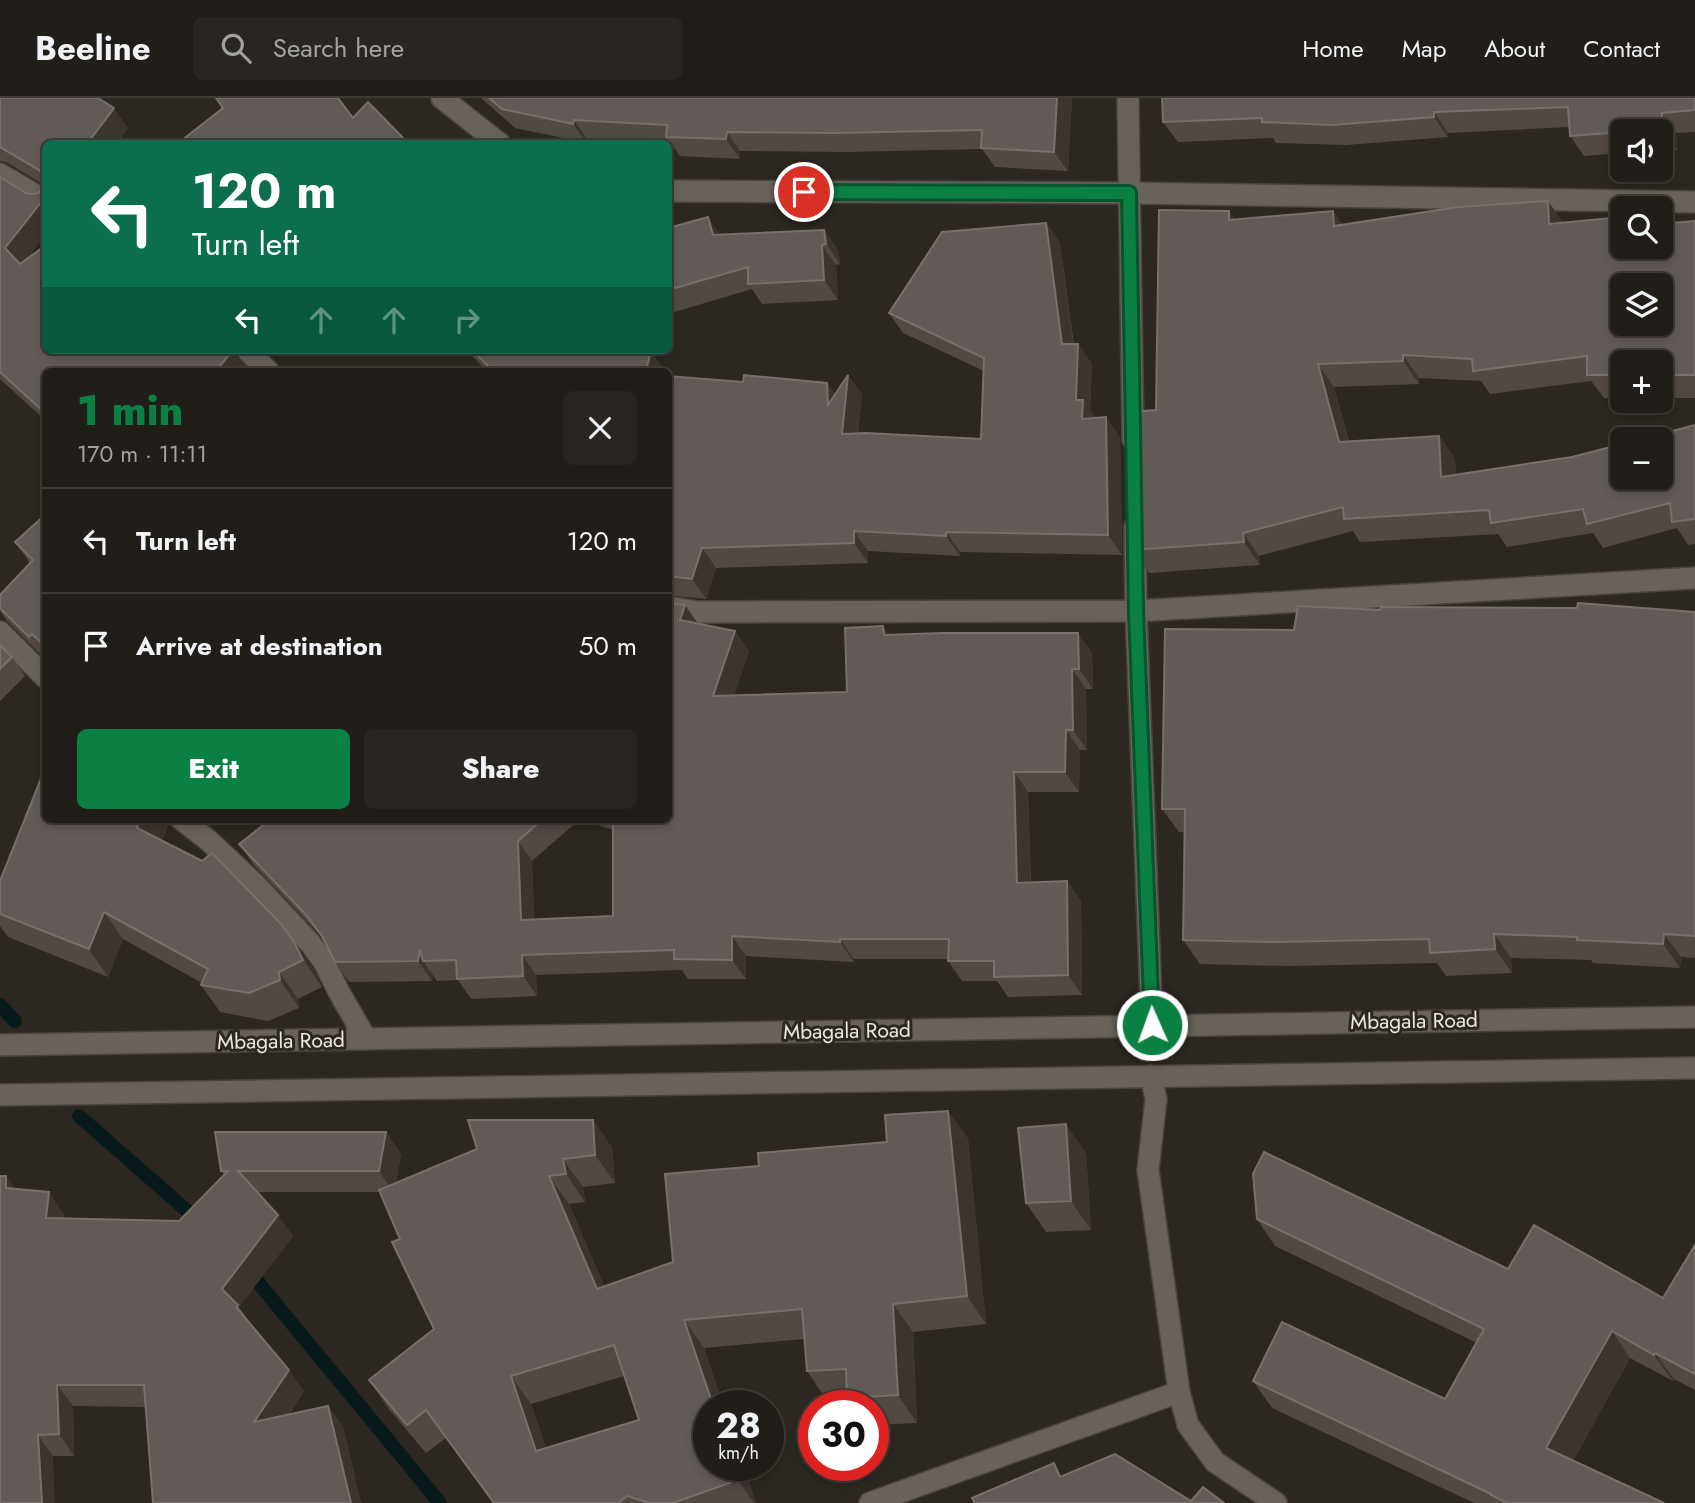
<!DOCTYPE html>
<html lang="en">
<head>
<meta charset="utf-8">
<style>
  :root { --surface:#211d18; --page:#292621; --text:#f1f3f6; --muted:#a2a2a2; --line:#3e3b37; --accent:#0b8043 }
  body { margin:0; font-family:Jost,sans-serif; background:var(--page); color:var(--text); height:100vh; display:flex; flex-direction:column; font-size:26px; white-space:nowrap }
  * { box-sizing:border-box; margin:0 }
  p { font-size:23px; color:var(--muted) }
  .icon { flex:none; width:38px; height:38px; fill:none; stroke:currentColor; stroke-width:2; stroke-linecap:round; stroke-linejoin:round }
  .map { position:relative; flex:1; overflow:hidden }
  .drawer { position:absolute; left:42px; top:270px; width:630px; height:455px; display:flex; flex-direction:column; background:var(--surface); border-radius:10px; box-shadow:0 4px 10px #0003,0 0 0 2px var(--line) }
  .drawer>* { flex:none }
  .banner { position:absolute; left:42px; top:42px; width:630px; height:214px; border-radius:10px; box-shadow:0 4px 10px #0003,0 0 0 2px var(--line); background:#0b6e4f; color:#fff; overflow:hidden }
  .buttons { position:absolute; left:1610px; top:21px; display:grid; gap:14px }
  .buttons a { display:grid; place-items:center; width:63px; height:63px; border-radius:10px; background:var(--surface); box-shadow:0 4px 10px #0003,0 0 0 2px var(--line); font-size:35px }
  .speed { position:absolute; left:693px; top:1292px; display:flex; gap:14px; font-size:35px; font-weight:700; text-align:center }
  .speed>* { display:grid; place-content:center; width:91px; height:91px; border-radius:50%; background:var(--surface); box-shadow:0 4px 10px #0003,0 0 0 2px var(--line); line-height:1 }
  .speed small { font-size:18px; font-weight:400 }
  .speed .limit { border:10px solid #d22; background:#fff; color:#111 }
  .pin { position:absolute; display:grid; place-items:center; width:60px; height:60px; color:#fff; margin:-30px; border:4px solid #fff; border-radius:50%; box-shadow:0 2px 7px #0007 }
  .me { position:absolute; width:77px; margin:-38px; rotate:358deg; stroke-linejoin:round; filter:drop-shadow(0 0 5px #0008) }
  .turn { display:flex; align-items:center; gap:24px; height:147px; padding:0 35px; font-size:32px }
  .turn .icon { width:91px; height:91px; stroke-width:2.5 }
  .turn b { display:block; font-size:49px; line-height:60px }
  .lanes { display:flex; align-items:center; height:66px; padding:0 35px; background:#0003; justify-content:center; gap:35px; direction:ltr }
  .lanes .off { opacity:.35 }
  .round { display:grid; place-items:center; flex:none; width:74px; height:74px; border-radius:10px; background:var(--page) }
  .summary { display:flex; align-items:center; justify-content:space-between; height:119px; padding:0 35px }
  h1 { font-size:42px; font-weight:800; line-height:52px; color:var(--accent) }
  .cta { display:flex; gap:14px; margin-top:auto; padding:14px 35px }
  .cta a { flex:1; height:80px; border-radius:10px; background:var(--accent); color:#fff; font-size:28px; font-weight:800; line-height:80px; text-align:center }
  .cta a+a { background:var(--page); color:var(--text) }
  ul { padding:0; list-style:none }
  li { display:flex; align-items:center; gap:21px; height:105px; padding:0 35px; border-top:2px solid var(--line) }
  li div { flex:1 }
  li b { display:block; font-size:26px }
  li em { font-style:normal }
  header { display:flex; align-items:center; gap:42px; box-sizing:border-box; height:98px; padding:0 35px; background:var(--surface); border-bottom:2px solid var(--line) }
  header strong { font-size:33px }
  nav { display:flex; gap:38px; margin-inline-start:auto; font-size:24px }
  .search { width:490px; height:63px; background:var(--page); display:flex; align-items:center; gap:18px; box-sizing:border-box; padding:0 24px; border-radius:10px; color:var(--muted); font-size:26px }
  .map>svg:first-child { display:block }
</style>
</head>
<body>
<header>
<strong>Beeline</strong>
<div class="search"><svg class="icon" aria-label="search" viewBox="0 0 24 24"><circle cx="10" cy="10" r="6"/><path d="M15 15l6 6"/></svg>Search here</div>
<nav><a>Home</a><a>Map</a><a>About</a><a>Contact</a></nav>
</header>
<div class="map">
<svg width="1695" height="1405" viewBox="0 0 1695 1405">
  <rect width="100%" height="100%" fill="#2c2720"/>
  <g fill="none" stroke-linecap="round" stroke-linejoin="round">
    <g stroke="#08191b" stroke-width="14">
      <polyline points="0,907 15,923"/>
      <polyline points="79,1018 201,1125"/>
      <polyline points="247,1171 440,1405"/>
    </g>
    <g stroke="#48433d" stroke-width="24">
      <g id="minor">
        <polyline points="442,0 500,46"/>
        <polyline points="1128,0 1133,341"/>
        <polyline points="0,76 46,103"/>
        <polyline points="668,93 1129,95 1695,104"/>
        <polyline points="247,252 268,273"/>
        <polyline points="1135,429 1136,513 1152,927"/>
        <polyline points="668,509 698,514 1136,513 1695,480"/>
        <polyline points="0,534 46,580"/>
        <polyline points="181,721 208,742 256,787 310,845 324,864 340,896 366,941"/>
        <polyline points="0,947 1695,919"/>
        <polyline points="1151,978 1156,1001 1148,1072 1179,1294 1188,1327 1215,1364 1276,1405"/>
        <polyline points="0,997 1695,970"/>
        <polyline points="870,1405 1179,1294"/>
      </g>
    </g>
    <use href="#minor" stroke="#68625a" stroke-width="21"/>
  </g>
  <g fill="#524945" fill-rule="evenodd">
    <polygon points="0,0 128,30 116,46 46,46 46,136 25,163 46,252 234,252 247,271 46,273 46,323 0,281 0,79 26,95 33,96 38,95 44,89 44,87 6,64 0,63"/>
    <polygon points="481,0 1072,0 1068,73 995,69 982,51 848,54 740,53 740,61 680,58 671,46 587,41 587,45 515,30"/>
    <polygon points="1695,0 1695,34 1676,35 1677,52 1661,53 1661,33 1622,33 1622,55 1584,58 1570,38 1569,29 1448,35 1448,39 1346,47 1276,45 1273,40 1178,44 1163,24"/>
    <polygon points="1333,113 1343,127 1563,125 1622,149 1695,123 1695,300 1661,300 1661,264 1622,264 1622,300 1604,300 1591,283 1490,296 1481,283 1419,280 1419,286 1334,289 1349,343 1439,338 1455,361 1456,377 1572,359 1695,327 1695,446 1688,447 1677,430 1603,450 1593,435 1507,449 1498,436 1360,444 1353,433 1259,458 1260,467 1149,475 1132,452 1156,312 1236,122"/>
    <polygon points="1046,125 1060,145 1074,246 1078,246 1092,266 1090,312 1095,320 1120,339 1122,457 960,454 960,458 868,453 868,465 716,470 706,501 668,497 668,278 743,284 827,285 835,296 848,277 862,297 858,335 981,341 984,273 903,235 889,215"/>
    <polygon points="668,130 721,137 824,132 838,152 840,166 836,167 838,202 762,206 752,191 668,216"/>
    <polygon points="466,252 648,252 665,273 487,273"/>
    <polygon points="46,416 46,556 43,559 8,524 0,513 0,497 30,465 15,444"/>
    <polygon points="685,507 697,525 735,533 749,553 734,597 847,594 889,537 1078,535 1092,555 1093,591 1086,591 1087,652 1080,652 1079,694 1028,694 1031,784 1067,783 1081,803 1082,897 1008,899 997,883 962,883 948,863 948,861 854,861 854,864 746,858 746,881 688,881 682,872 536,877 537,898 471,901 458,882 437,883 433,877 432,883 349,884 335,864 320,837 253,766 239,746 271,721 580,721 532,763 534,821 613,818 613,732 580,721 668,721"/>
    <polygon points="1380,512 1695,514 1695,860 1681,859 1680,870 1593,865 1591,862 1511,860 1512,875 1446,878 1437,865 1288,868 1200,866 1183,842 1185,734 1179,734 1162,711 1294,532"/>
    <polygon points="0,547 12,559 25,578 0,603"/>
    <polygon points="169,725 162,742 202,763 313,871 322,889 298,901 299,910 268,923 220,914 201,887 202,885 123,841 108,879 8,839 0,828 0,783"/>
    <path d="M 948,1013 L 968,1041 L 986,1226 L 913,1234 L 917,1325 L 873,1327 L 873,1307 L 853,1307 L 848,1300 L 826,1301 L 807,1273 L 804,1241 L 704,1250 L 756,1405 L 493,1405 L 446,1340 L 426,1355 L 388,1310 L 369,1282 L 434,1231 L 400,1141 L 380,1094 L 257,1094 L 293,1138 L 239,1209 L 253,1229 L 304,1293 L 289,1317 L 328,1308 L 343,1329 L 361,1405 L 153,1405 L 145,1309 L 73,1308 L 74,1358 L 53,1358 L 0,1405 L 6,1078 L 15,1091 L 64,1116 L 64,1120 L 179,1123 L 224,1077 L 221,1073 L 386,1034 L 401,1056 L 396,1085 L 593,1022 L 612,1050 L 615,1085 L 583,1089 L 585,1104 L 569,1106 L 604,1188 L 673,1164 L 759,1068 L 887,1044 ZM 624,1278 L 639,1322 L 546,1350 L 531,1306 Z"/>
    <polygon points="1086,1055 1091,1132 1046,1134 1026,1105"/>
    <polygon points="1257,1121 1508,1171 1663,1200 1695,1147 1695,1292 1674,1281 1673,1283 1630,1260 1573,1363 1664,1405 1474,1405 1272,1310 1253,1283 1445,1301 1477,1245 1275,1148"/>
  </g>
  <g fill="#3c342f">
    <polygon points="1057,0 1072,0 1068,73 1054,54"/>
    <polygon points="114,10 128,30 116,46 87,46"/>
    <polygon points="1434,14 1448,35 1448,39 1434,19"/>
    <polygon points="1662,15 1676,35 1677,52 1663,32"/>
    <polygon points="574,22 587,41 587,45 573,26"/>
    <polygon points="727,34 740,53 740,61 726,41"/>
    <polygon points="46,98 46,136 19,170 5,150"/>
    <polygon points="1548,103 1564,126 1549,126"/>
    <polygon points="1229,113 1246,136 1229,122"/>
    <polygon points="1333,113 1349,136 1334,128"/>
    <polygon points="708,119 722,139 713,137"/>
    <polygon points="1046,125 1060,145 1076,266 1062,246"/>
    <polygon points="824,132 838,152 840,166 826,146"/>
    <polygon points="822,147 836,167 838,202 824,182"/>
    <polygon points="1078,246 1092,266 1090,312 1097,322 1082,321 1076,302"/>
    <polygon points="232,252 234,252 247,271 246,273 216,273"/>
    <polygon points="651,253 665,273 646,273"/>
    <polygon points="1403,257 1419,280 1419,286 1403,263"/>
    <polygon points="1318,266 1334,289 1355,367 1339,344"/>
    <polygon points="848,277 862,297 856,356 842,336"/>
    <polygon points="827,285 841,305 828,307"/>
    <polygon points="1106,319 1120,339 1122,457 1108,437"/>
    <polygon points="1439,338 1455,361 1457,402 1441,379"/>
    <polygon points="854,433 868,453 868,465 854,445"/>
    <polygon points="946,434 960,454 960,458 946,438"/>
    <polygon points="1243,435 1259,458 1260,467 1244,444"/>
    <polygon points="702,450 716,470 706,501 692,481"/>
    <polygon points="685,507 699,527 680,522"/>
    <polygon points="883,528 897,548 884,537"/>
    <polygon points="735,533 749,553 727,618 713,598"/>
    <polygon points="1078,535 1092,555 1093,591 1079,571"/>
    <polygon points="1072,571 1086,591 1087,652 1073,632"/>
    <polygon points="1066,632 1080,652 1079,694 1065,674"/>
    <polygon points="1014,674 1028,694 1031,805 1017,785"/>
    <polygon points="140,721 168,721 169,725 156,757 137,730"/>
    <polygon points="518,743 532,763 535,842 521,822"/>
    <polygon points="1067,783 1081,803 1082,897 1068,877"/>
    <polygon points="104,814 123,841 108,879 89,851"/>
    <polygon points="1494,836 1511,860 1512,875 1495,851"/>
    <polygon points="1664,836 1681,859 1680,870 1663,846"/>
    <polygon points="732,838 746,858 746,881 732,862"/>
    <polygon points="840,841 854,861 854,864 840,844"/>
    <polygon points="294,844 313,871 322,889 303,862"/>
    <polygon points="420,852 423,863 433,877 432,883 418,863"/>
    <polygon points="522,857 536,877 537,898 523,878"/>
    <polygon points="279,874 298,901 299,910 280,882"/>
    <polygon points="948,1013 968,1041 986,1226 967,1198"/>
    <polygon points="593,1022 612,1050 615,1085 595,1057"/>
    <polygon points="1066,1026 1086,1055 1091,1132 1071,1103"/>
    <polygon points="386,1034 401,1056 394,1095 379,1073"/>
    <polygon points="563,1061 583,1089 585,1104 566,1076"/>
    <polygon points="6,1078 21,1099 6,1090"/>
    <polygon points="549,1078 569,1106 617,1219 597,1191"/>
    <polygon points="49,1094 64,1116 61,1142 46,1120"/>
    <polygon points="278,1117 293,1138 239,1209 222,1191"/>
    <polygon points="893,1206 913,1234 917,1325 898,1297"/>
    <polygon points="684,1222 704,1250 723,1307 713,1307"/>
    <polygon points="1612,1233 1630,1260 1565,1377 1546,1350"/>
    <polygon points="1655,1255 1674,1281 1673,1283 1654,1257"/>
    <polygon points="289,1272 304,1293 269,1346 254,1324"/>
    <polygon points="511,1278 531,1306 556,1381 536,1353"/>
    <polygon points="57,1287 73,1308 74,1358 59,1336"/>
    <polygon points="328,1308 343,1329 361,1405 351,1405"/>
    <polygon points="38,1337 53,1358 55,1405 42,1405"/>
    <polygon points="733,1367 743,1367 756,1405 754,1405 738,1382"/>
  </g>
  <g fill="#625a56" stroke="#78706c" stroke-width="2" fill-rule="evenodd">
    <polygon points="0,0 98,0 114,10 87,46 46,46 46,98 5,150 20,166 46,147 46,252 233,252 216,273 46,273 46,316 0,274 0,79 26,95 33,96 38,95 44,89 45,82 43,76 39,72 0,49"/>
    <polygon points="216,0 338,0 353,20 368,4 409,46 177,46 223,10"/>
    <polygon points="489,0 1057,0 1054,54 981,50 982,32 834,35 727,34 726,41 666,39 667,27 574,22 573,26 502,11"/>
    <polygon points="1162,0 1695,0 1695,12 1662,15 1663,32 1622,33 1622,34 1570,38 1568,9 1434,14 1434,19 1332,27 1262,24 1262,20 1163,24"/>
    <path d="M 1548,103 L 1549,126 L 1622,119 L 1622,149 L 1661,149 L 1661,126 L 1695,123 L 1695,277 L 1661,277 L 1661,264 L 1622,264 L 1622,277 L 1587,277 L 1587,258 L 1473,273 L 1472,261 L 1403,257 L 1403,263 L 1318,266 L 1339,344 L 1439,338 L 1441,379 L 1572,359 L 1622,346 L 1622,380 L 1661,380 L 1661,341 L 1642,341 L 1695,327 L 1695,421 L 1672,424 L 1670,405 L 1587,426 L 1583,411 L 1491,425 L 1489,412 L 1344,421 L 1343,409 L 1243,435 L 1244,444 L 1132,452 L 1130,314 L 1156,312 L 1159,112 L 1229,113 L 1229,122 L 1333,113 L 1334,128 L 1458,109 ZM 1622,187 L 1661,187 L 1661,226 L 1622,226 Z"/>
    <polygon points="708,119 713,137 824,132 826,146 822,147 824,182 748,186 748,169 668,192 668,130"/>
    <polygon points="1046,125 1062,246 1078,246 1076,302 1083,302 1082,321 1106,319 1108,437 946,434 946,438 854,433 854,445 702,450 692,481 668,478 668,278 743,284 744,277 827,285 828,307 848,277 842,336 866,335 981,341 984,260 889,215 942,134"/>
    <polygon points="472,252 648,252 651,253 646,273 493,273"/>
    <polygon points="46,416 46,549 32,536 29,539 0,510 0,497 33,462 15,444"/>
    <polygon points="668,505 685,507 680,522 735,533 713,598 847,594 845,530 883,528 884,537 943,535 1078,535 1079,571 1072,571 1073,632 1066,632 1065,674 1014,674 1017,785 1067,783 1068,877 994,879 994,863 948,863 949,841 840,841 840,844 732,838 732,862 674,861 674,852 522,857 523,878 457,881 456,862 423,863 420,852 418,863 335,864 322,838 306,817 239,746 271,721 543,721 518,743 521,822 613,818 613,721 668,721"/>
    <polygon points="1578,505 1695,514 1695,838 1664,836 1663,846 1577,842 1577,839 1494,836 1495,851 1430,855 1429,841 1272,844 1183,842 1185,711 1162,711 1165,531 1294,532 1298,508 1380,512 1381,509 1577,510"/>
    <polygon points="0,547 12,559 0,571"/>
    <polygon points="46,668 46,721 140,721 137,730 202,763 212,755 281,826 294,844 303,862 279,874 280,882 249,895 201,887 208,871 104,814 89,851 0,816 0,783"/>
    <path d="M 948,1013 L 967,1198 L 893,1206 L 898,1297 L 847,1300 L 846,1271 L 807,1273 L 802,1211 L 684,1222 L 713,1307 L 709,1307 L 709,1367 L 733,1367 L 738,1382 L 673,1405 L 650,1405 L 627,1398 L 618,1405 L 494,1405 L 426,1312 L 407,1327 L 369,1282 L 434,1231 L 392,1144 L 400,1141 L 379,1092 L 477,1051 L 468,1022 L 593,1022 L 595,1057 L 563,1061 L 566,1076 L 549,1078 L 597,1191 L 673,1164 L 665,1076 L 759,1068 L 758,1055 L 887,1044 L 885,1017 ZM 614,1247 L 639,1322 L 536,1353 L 511,1278 Z"/>
    <polygon points="1066,1026 1071,1103 1026,1105 1018,1030"/>
    <polygon points="215,1034 386,1034 379,1073 238,1073 278,1117 222,1191 238,1207 236,1209 289,1272 254,1324 328,1308 351,1405 153,1405 144,1287 57,1287 59,1336 38,1337 42,1405 0,1405 0,1078 6,1078 6,1090 49,1094 46,1120 179,1123 228,1073 221,1073"/>
    <polygon points="1264,1054 1508,1171 1534,1127 1663,1200 1695,1147 1695,1276 1655,1255 1654,1257 1612,1233 1546,1350 1664,1405 1507,1405 1491,1397 1491,1396 1253,1283 1282,1224 1445,1301 1484,1231 1257,1121 1253,1076"/>
    <polygon points="1115,1356 1191,1403 1203,1389 1224,1405 975,1405 972,1400 1054,1365 1060,1379"/>
  </g>
  <g fill="none" stroke-linecap="round" stroke-linejoin="round">
    <g stroke="#07532c" stroke-width="18">
      <polyline id="route" points="804,94 1129,95 1136,513 1152,927"/>
    </g>
    <use href="#route" stroke="#0b8043" stroke-width="12"/>
  </g>
  <g text-anchor="middle" dominant-baseline="central" stroke-width="6" stroke-linejoin="round" paint-order="stroke">
    <g font-size="21" fill="#ebe7e3" stroke="#2c2720">
      <text transform="translate(1414 923) rotate(-1)">Mbagala Road</text>
      <text transform="translate(847 933) rotate(-1)">Mbagala Road</text>
      <text transform="translate(281 943) rotate(-1)">Mbagala Road</text>
    </g>
  </g>
</svg>
<div class="buttons">
<a><svg class="icon" aria-label="sound" viewBox="0 0 24 24"><path d="M4 9h4l5-4v14l-5-4H4zM17 9q2 3 0 6"/></svg></a>
<a><svg class="icon" aria-label="search" viewBox="0 0 24 24"><circle cx="10" cy="10" r="6"/><path d="M15 15l6 6"/></svg></a>
<a><svg class="icon" aria-label="layers" viewBox="0 0 24 24"><path d="M12 4l9 5-9 5-9-5zM3 14l9 5 9-5"/></svg></a>
<a>+</a>
<a>−</a>
</div>
<div class="speed"><div>28<small>km/h</small></div><div class="limit">30</div></div>
<div class="pin" style="left:804px;top:94px;background:#d93025"><svg class="icon" aria-label="arrive" viewBox="0 0 24 24"><path d="M6 21V4h12l-3 4 3 4H6"/></svg></div>
<svg class="me" style="left:1152px;top:927px" viewBox="-20 -20 40 40"><circle r="17" fill="#0b8043" stroke="#fff" stroke-width="3"/><path d="M0-11L8 9 0 5-8 9z" fill="#fff"/></svg>
<div class="banner">
<div class="turn"><svg class="icon" aria-label="left" viewBox="0 0 24 24"><path d="M17 20v-9H6M10 6l-5 5 5 5"/></svg><div><b>120 m</b>Turn left</div></div>
<div class="lanes"><svg class="icon" aria-label="left" viewBox="0 0 24 24"><path d="M17 20v-9H6M10 6l-5 5 5 5"/></svg><svg class="icon off" aria-label="ahead" viewBox="0 0 24 24"><path d="M12 20V5M6 11l6-6 6 6"/></svg><svg class="icon off" aria-label="ahead" viewBox="0 0 24 24"><path d="M12 20V5M6 11l6-6 6 6"/></svg><svg class="icon off" aria-label="right" viewBox="0 0 24 24"><path d="M7 20v-9h11M14 6l5 5-5 5"/></svg></div>
</div>
<section class="drawer">
<div class="summary"><div><h1>1 min</h1><p>170 m · 11:11</p></div><a class="round"><svg class="icon" aria-label="close" viewBox="0 0 24 24"><path d="M6 6l12 12M18 6L6 18"/></svg></a></div>
<ul>
<li><svg class="icon" aria-label="left" viewBox="0 0 24 24"><path d="M17 20v-9H6M10 6l-5 5 5 5"/></svg><div><b>Turn left</b></div><em>120 m</em></li>
<li><svg class="icon" aria-label="arrive" viewBox="0 0 24 24"><path d="M6 21V4h12l-3 4 3 4H6"/></svg><div><b>Arrive at destination</b></div><em>50 m</em></li>
</ul>
<div class="cta"><a>Exit</a><a>Share</a></div>
</section>
</div>
</body>
</html>
